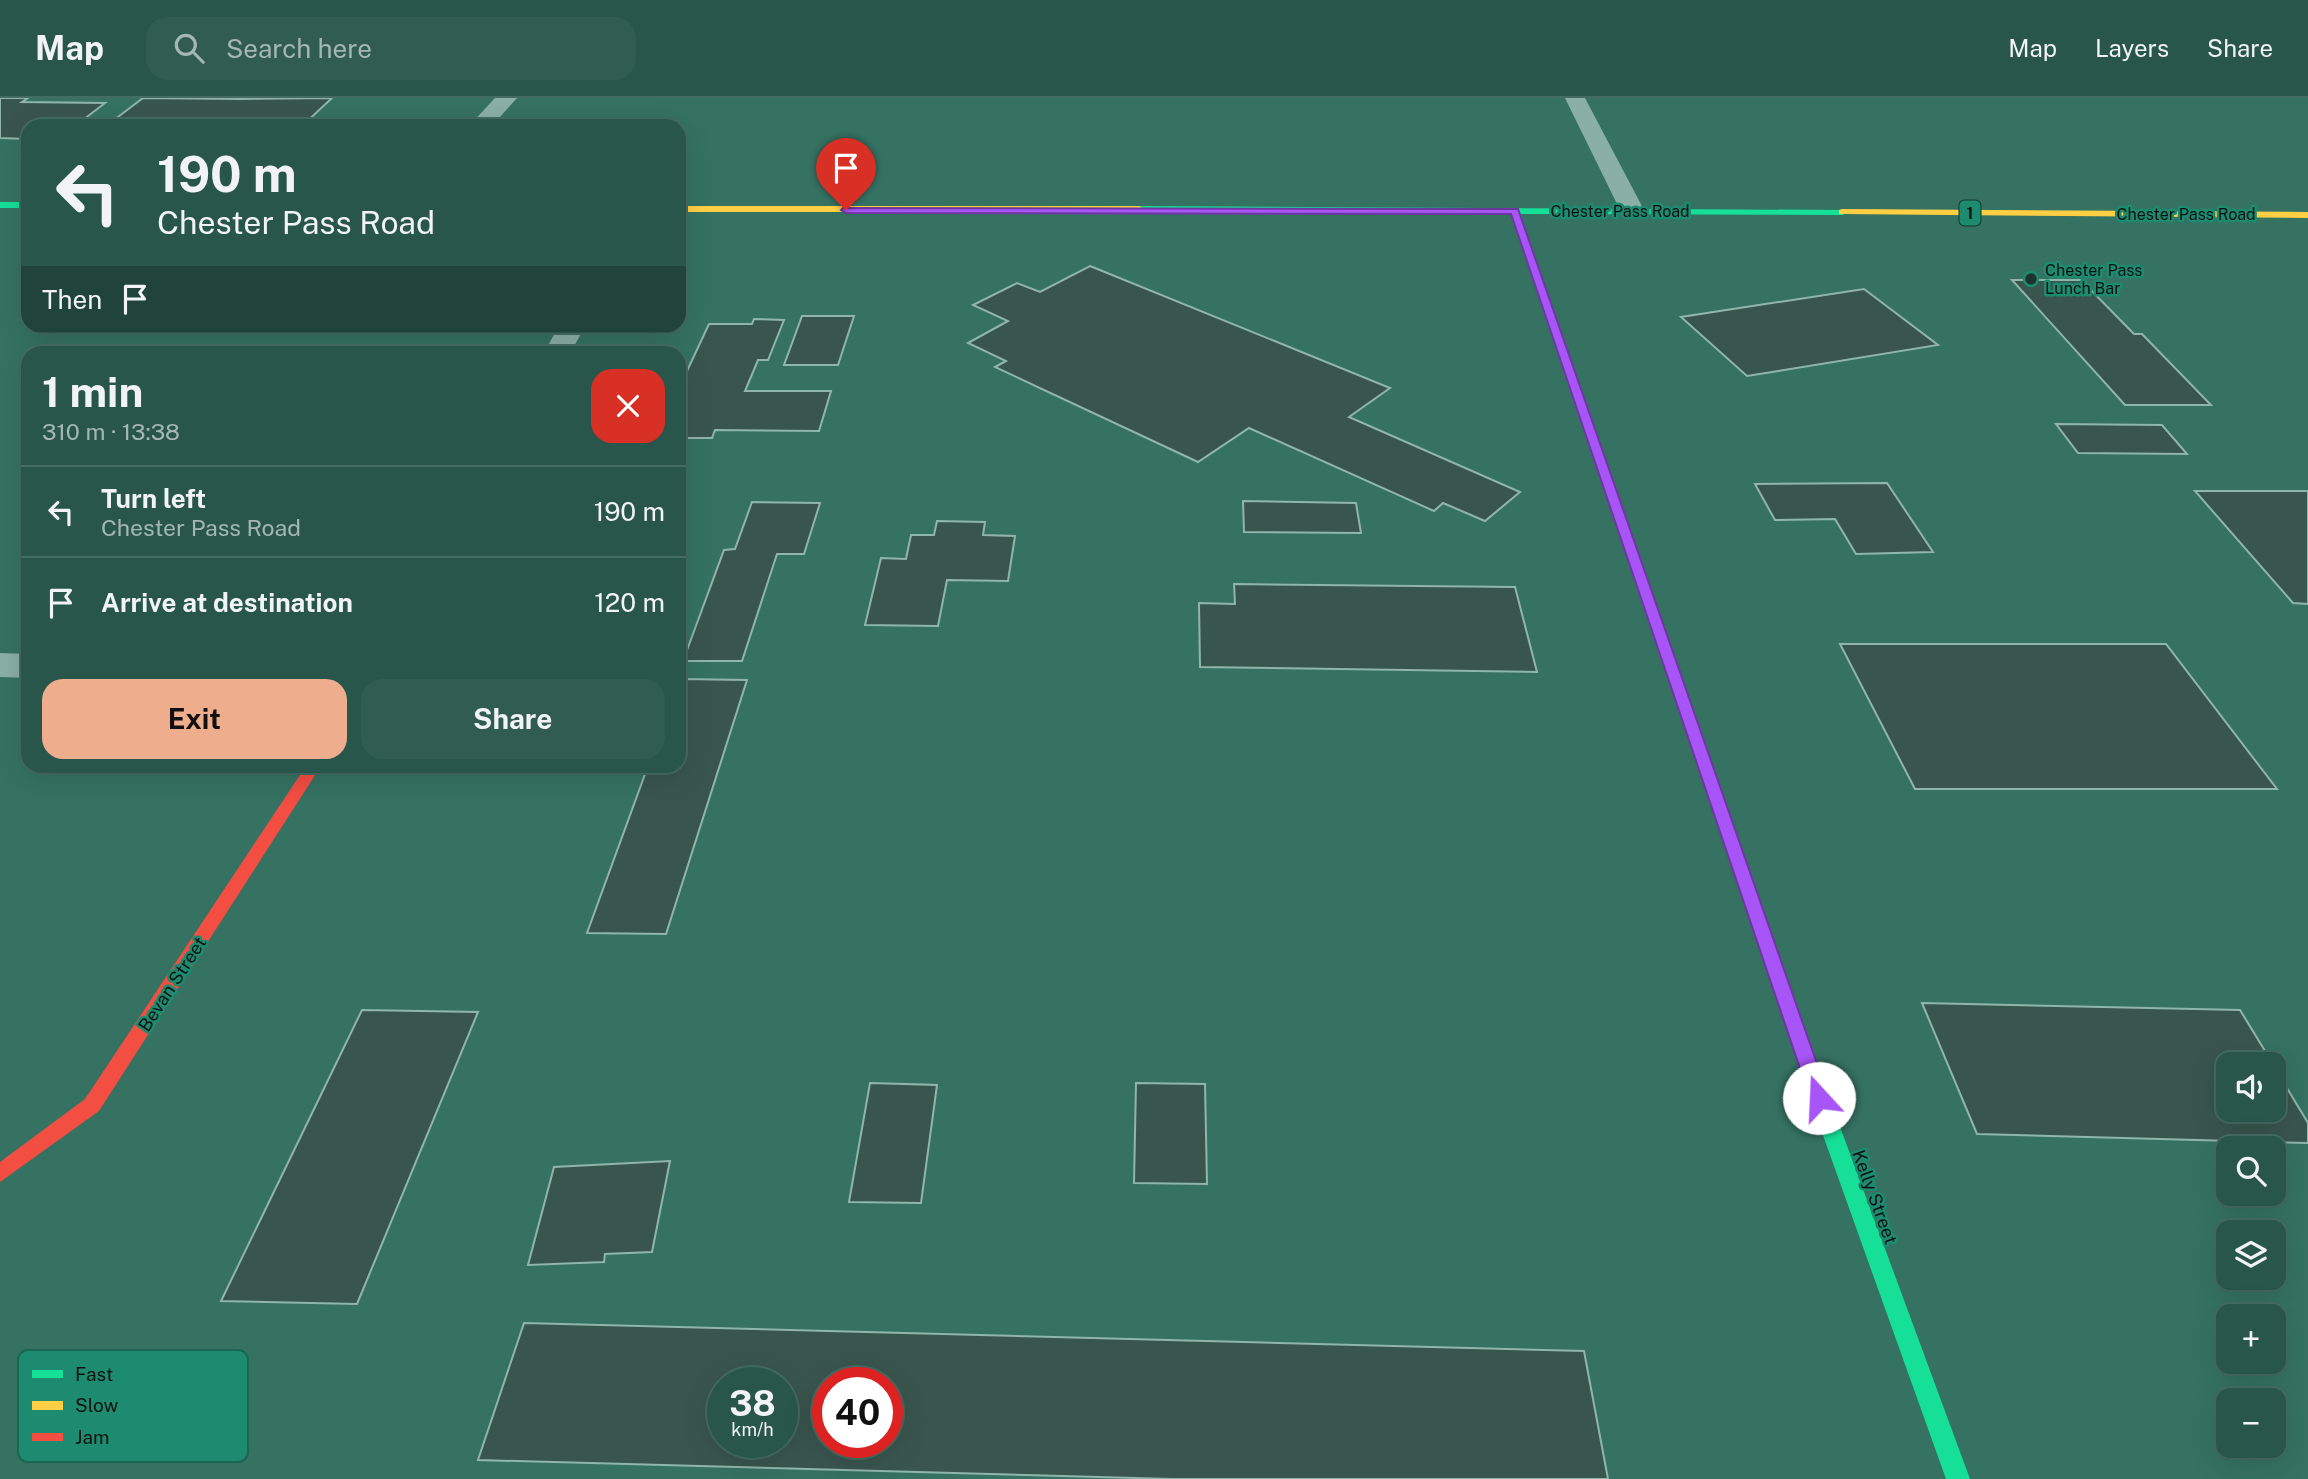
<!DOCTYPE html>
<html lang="en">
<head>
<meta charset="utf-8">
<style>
  :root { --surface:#28564a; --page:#305c51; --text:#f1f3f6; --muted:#a5b7b5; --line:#446c62; --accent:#eead8d }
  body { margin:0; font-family:"Public Sans",sans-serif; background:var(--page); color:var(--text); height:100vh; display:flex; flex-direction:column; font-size:26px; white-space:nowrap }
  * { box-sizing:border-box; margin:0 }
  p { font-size:23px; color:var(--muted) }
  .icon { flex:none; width:38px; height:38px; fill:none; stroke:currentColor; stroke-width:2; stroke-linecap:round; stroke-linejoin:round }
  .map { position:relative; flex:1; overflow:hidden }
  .drawer { position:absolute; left:21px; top:248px; width:665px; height:427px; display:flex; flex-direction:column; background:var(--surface); border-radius:21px; box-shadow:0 7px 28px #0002,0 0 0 2px var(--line) }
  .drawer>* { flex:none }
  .top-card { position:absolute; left:21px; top:21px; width:665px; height:214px; border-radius:21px; box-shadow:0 7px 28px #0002,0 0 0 2px var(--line); background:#28564a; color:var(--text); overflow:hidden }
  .fabs { position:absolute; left:2216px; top:954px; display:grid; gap:14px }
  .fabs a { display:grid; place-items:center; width:70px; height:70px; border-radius:14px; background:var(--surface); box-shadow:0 7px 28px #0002,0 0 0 2px var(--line); font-size:35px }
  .speed { position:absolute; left:707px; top:1269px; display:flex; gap:14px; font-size:35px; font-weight:700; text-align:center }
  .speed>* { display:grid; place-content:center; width:91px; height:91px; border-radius:50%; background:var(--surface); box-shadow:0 7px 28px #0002,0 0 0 2px var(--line); line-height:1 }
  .speed small { font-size:18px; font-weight:400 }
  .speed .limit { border:10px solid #d22; background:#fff; color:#111 }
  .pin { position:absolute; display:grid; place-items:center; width:60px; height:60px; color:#fff; margin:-72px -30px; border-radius:50% 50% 50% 0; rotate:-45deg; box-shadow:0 0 7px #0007 }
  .pin .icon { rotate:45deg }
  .me { position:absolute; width:77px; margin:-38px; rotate:340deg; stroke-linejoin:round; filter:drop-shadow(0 0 5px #0008) }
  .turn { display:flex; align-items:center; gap:24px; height:147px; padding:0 21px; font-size:32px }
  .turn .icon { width:91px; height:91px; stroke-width:2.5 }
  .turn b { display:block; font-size:49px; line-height:60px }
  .then { display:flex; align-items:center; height:66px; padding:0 21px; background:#0003; gap:14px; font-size:26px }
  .round { display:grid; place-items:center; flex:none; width:74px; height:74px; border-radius:21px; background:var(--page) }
  .summary { display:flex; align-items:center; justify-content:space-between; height:119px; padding:0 21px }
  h1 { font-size:42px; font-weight:700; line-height:52px }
  .cta { display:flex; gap:14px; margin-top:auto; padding:14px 21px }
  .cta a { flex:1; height:80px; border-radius:21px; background:var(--accent); color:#111; font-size:28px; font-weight:700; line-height:80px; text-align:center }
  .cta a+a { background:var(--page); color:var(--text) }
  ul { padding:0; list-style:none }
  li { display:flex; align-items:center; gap:21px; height:91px; padding:0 21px; border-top:2px solid var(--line) }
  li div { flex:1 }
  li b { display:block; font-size:26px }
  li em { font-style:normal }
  header { display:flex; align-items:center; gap:42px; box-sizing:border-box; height:98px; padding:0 35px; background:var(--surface); border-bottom:2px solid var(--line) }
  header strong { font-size:33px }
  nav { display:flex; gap:38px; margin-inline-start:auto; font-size:24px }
  .search { width:490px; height:63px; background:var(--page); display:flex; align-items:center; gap:18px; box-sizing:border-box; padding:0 24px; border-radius:21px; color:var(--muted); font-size:26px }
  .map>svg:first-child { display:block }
</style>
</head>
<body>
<header>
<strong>Map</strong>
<div class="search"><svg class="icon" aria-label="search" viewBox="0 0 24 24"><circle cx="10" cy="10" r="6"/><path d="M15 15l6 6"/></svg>Search here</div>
<nav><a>Map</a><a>Layers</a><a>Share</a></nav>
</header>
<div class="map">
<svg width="2308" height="1381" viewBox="0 0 2308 1381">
  <rect width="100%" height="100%" fill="#357262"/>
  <g fill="#39564e" stroke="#90b5ab" stroke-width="2" fill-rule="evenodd">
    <polygon points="0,0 28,0 22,4 105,5 75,28 28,28 28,41 0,40"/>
    <polygon points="143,0 241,1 332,0 302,28 106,28"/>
    <polygon points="1090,168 1390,290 1349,319 1520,394 1485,423 1443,405 1434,413 1249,330 1198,364 995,269 1006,263 968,245 1008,223 973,207 1017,185 1040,194"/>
    <polygon points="2012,182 2081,182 2134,236 2142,236 2211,307 2125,307"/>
    <polygon points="1864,191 1938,247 1747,278 1681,219"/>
    <polygon points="802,218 854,218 838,267 784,267"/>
    <polygon points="754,221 784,222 768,262 758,262 745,293 831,293 819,333 715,332 712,340 679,340 679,290 709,226 752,226"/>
    <polygon points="2056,326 2162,327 2187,356 2078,355"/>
    <polygon points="1887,385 1933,454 1856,456 1835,421 1775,422 1755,386"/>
    <polygon points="2195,393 2308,393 2308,506 2293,505"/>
    <polygon points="1243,403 1356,405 1361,435 1244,434"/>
    <polygon points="752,404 820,405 804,456 777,456 742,563 683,563 724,452 735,451"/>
    <polygon points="937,423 985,424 983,437 1015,438 1008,483 947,482 938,528 865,527 881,460 906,461 911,437 934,437"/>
    <polygon points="1234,486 1515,489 1537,574 1200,569 1199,505 1235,506"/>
    <polygon points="1840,546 2166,546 2277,691 1915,691"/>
    <polygon points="680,581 747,582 666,836 587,835 648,668 679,668"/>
    <polygon points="1922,905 2240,912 2273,966 2228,966 2228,1012 2273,1012 2273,967 2308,1025 2308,1045 1977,1036"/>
    <polygon points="362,912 478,914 357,1206 221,1203"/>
    <polygon points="870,985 937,987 921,1105 849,1104"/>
    <polygon points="1136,985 1205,986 1207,1086 1134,1085"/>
    <polygon points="670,1063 652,1154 605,1156 604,1164 528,1167 554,1069"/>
    <path d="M 524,1225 L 1584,1253 L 1608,1381 L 1172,1381 L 478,1362 ZM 723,1284 L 782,1284 L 782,1344 L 723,1344 ZM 828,1284 L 887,1284 L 887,1344 L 828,1344 Z"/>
  </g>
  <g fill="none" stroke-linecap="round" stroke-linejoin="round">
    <g fill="#89afa6" fill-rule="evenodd">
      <polygon points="495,0 517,0 492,28 469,28"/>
      <polygon points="1565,0 1585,0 1644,112 1640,117 1624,117 1620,112"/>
      <polygon points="559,228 585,228 570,256 543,256"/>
      <polygon points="0,555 28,556 28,580 0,579"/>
    </g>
    <g fill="#16e098" fill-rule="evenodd">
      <rect x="0" y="104" width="28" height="6"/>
      <polygon points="1139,108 1845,112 1845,116 1842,117 1520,116 1760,806 1758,811 1746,811 1744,806 1510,115 1136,113 1134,111"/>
      <polygon points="1829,1018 1836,1020 1839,1026 1970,1381 1946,1381 1819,1026 1822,1020"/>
    </g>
    <g fill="#ffcf43" fill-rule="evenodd">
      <polygon points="679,108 1139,108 1144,111 1139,114 679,114"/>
      <polygon points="1842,111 2308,114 2308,120 1839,116 1839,112"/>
    </g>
    <g fill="#f24e42" fill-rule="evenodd">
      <polygon points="306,668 321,668 99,1013 0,1084 0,1064 85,1001"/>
      <polygon points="1752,799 1758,801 1760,806 1839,1026 1836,1032 1829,1034 1822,1032 1819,1026 1744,806 1746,801"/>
    </g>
  </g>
  <polygon fill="#a855f7" stroke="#6d37a1" stroke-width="2" points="843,110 1518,111 1829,1000 1826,1006 1819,1009 1812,1006 1810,1000 1511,116 846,115 841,112"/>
  <circle fill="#1e332d" stroke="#1c8b6f" stroke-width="2.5" cx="2031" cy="181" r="7"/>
  <g text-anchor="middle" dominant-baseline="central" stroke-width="5" stroke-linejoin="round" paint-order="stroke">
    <g font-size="16" fill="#111" stroke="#1c8b6f">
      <text x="1620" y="113">Chester Pass Road</text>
      <text x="2186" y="116">Chester Pass Road</text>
    </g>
    <rect fill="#1c8b6f" stroke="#14362d" stroke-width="2" x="1959.5" y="102.5" width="21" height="25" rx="5"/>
    <g font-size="16" font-weight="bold" fill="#111">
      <text x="1970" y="115">1</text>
    </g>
    <g font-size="16" fill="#111" stroke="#1c8b6f" text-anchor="start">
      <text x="2045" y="172">Chester Pass<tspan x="2045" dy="18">Lunch Bar</tspan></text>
    </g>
    <g font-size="18" fill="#111" stroke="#1c8b6f">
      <text transform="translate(172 886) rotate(-57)">Bevan Street</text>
      <text transform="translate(1875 1099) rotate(70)">Kelly Street</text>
    </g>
  </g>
  <rect x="18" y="1252" width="230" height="112" rx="10" fill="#1c8b6f" stroke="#196653" stroke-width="2"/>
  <rect x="32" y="1272" width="31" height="8" fill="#16e098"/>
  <rect x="32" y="1303" width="31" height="9" fill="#ffcf43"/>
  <rect x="32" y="1335" width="31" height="8" fill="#f24e42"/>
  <g font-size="19" fill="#111">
    <text x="75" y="1283">Fast</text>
    <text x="75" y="1314">Slow</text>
    <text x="75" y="1346">Jam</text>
  </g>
</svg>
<div class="fabs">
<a><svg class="icon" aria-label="sound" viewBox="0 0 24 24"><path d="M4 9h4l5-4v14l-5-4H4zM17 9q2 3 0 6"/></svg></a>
<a><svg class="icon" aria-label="search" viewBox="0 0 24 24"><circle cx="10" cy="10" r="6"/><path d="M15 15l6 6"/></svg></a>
<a><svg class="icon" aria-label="layers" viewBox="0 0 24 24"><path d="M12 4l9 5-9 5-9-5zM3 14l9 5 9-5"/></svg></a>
<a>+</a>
<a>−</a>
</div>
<div class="speed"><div>38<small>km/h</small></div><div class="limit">40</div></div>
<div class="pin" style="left:846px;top:112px;background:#d93025"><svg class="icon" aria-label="arrive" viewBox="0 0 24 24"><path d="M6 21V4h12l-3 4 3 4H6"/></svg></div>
<svg class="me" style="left:1819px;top:1000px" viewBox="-20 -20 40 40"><circle r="19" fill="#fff"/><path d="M0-13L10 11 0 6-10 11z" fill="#a855f7"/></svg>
<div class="top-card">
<div class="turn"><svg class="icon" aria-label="left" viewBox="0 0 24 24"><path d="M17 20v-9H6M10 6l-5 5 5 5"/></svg><div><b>190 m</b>Chester Pass Road</div></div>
<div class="then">Then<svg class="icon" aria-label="arrive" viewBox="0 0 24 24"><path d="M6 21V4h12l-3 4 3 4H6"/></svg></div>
</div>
<section class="drawer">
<div class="summary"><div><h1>1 min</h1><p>310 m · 13:38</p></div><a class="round" style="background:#d93025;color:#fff"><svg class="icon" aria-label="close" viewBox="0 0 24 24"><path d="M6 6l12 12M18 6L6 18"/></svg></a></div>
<ul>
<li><svg class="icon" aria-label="left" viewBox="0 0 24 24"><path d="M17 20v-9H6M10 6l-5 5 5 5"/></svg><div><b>Turn left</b><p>Chester Pass Road</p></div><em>190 m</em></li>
<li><svg class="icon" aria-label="arrive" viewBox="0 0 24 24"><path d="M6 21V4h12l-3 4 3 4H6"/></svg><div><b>Arrive at destination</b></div><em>120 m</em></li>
</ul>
<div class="cta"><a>Exit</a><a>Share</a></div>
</section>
</div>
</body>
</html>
